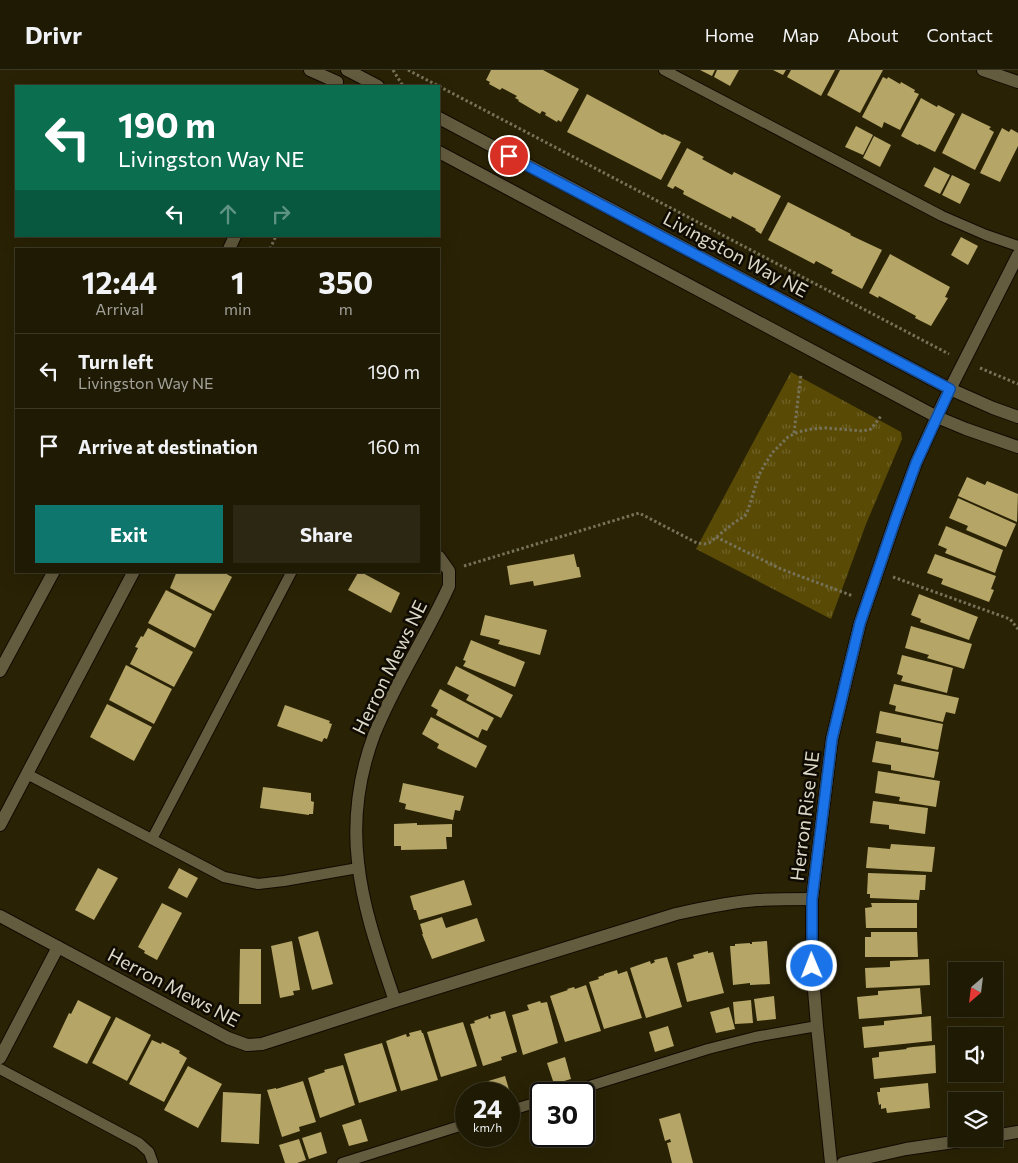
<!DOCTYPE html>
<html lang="en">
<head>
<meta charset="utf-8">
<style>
  :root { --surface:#1f1a04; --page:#2c2713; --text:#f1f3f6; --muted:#a1a19a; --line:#3c3826; --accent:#0f766e }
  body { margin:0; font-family:Commissioner,sans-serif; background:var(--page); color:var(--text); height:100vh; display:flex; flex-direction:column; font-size:19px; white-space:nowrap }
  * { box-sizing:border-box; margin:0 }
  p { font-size:16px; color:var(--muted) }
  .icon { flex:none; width:28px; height:28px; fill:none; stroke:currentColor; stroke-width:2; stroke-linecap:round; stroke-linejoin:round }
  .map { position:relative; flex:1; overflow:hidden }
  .side { position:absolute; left:15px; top:178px; width:425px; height:325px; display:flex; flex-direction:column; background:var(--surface); border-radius:0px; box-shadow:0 5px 20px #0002,0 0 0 1px var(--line) }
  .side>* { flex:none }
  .guide { position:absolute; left:15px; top:15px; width:425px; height:152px; border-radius:0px; box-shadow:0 5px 20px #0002,0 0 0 1px var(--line); background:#0b6e4f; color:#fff; overflow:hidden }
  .needle { width:32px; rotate:208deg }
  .buttons { position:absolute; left:948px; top:892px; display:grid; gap:10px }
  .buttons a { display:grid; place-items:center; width:55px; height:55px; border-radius:0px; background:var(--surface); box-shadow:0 5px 20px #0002,0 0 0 1px var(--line); font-size:25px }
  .speed { position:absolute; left:455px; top:1012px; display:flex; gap:10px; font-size:25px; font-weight:700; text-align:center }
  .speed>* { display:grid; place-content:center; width:65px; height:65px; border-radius:50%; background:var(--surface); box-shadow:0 5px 20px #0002,0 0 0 1px var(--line); line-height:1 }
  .speed small { font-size:12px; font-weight:400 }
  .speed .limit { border:2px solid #111; border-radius:8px; background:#fff; color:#111 }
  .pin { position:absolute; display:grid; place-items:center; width:42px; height:42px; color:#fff; margin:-21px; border:2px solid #fff; border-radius:50%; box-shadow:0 1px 5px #0007 }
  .me { position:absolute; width:55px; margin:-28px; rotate:359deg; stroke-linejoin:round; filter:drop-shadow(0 0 4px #0008) }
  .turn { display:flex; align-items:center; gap:18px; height:105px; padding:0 20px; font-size:22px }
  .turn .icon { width:65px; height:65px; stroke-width:2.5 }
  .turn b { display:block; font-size:35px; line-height:42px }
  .lanes { display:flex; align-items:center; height:48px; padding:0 20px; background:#0003; justify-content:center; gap:25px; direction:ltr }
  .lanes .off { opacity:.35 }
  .eta { display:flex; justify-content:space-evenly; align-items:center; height:85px; text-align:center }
  .eta b { font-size:30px; font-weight:700; line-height:35px }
  .action { display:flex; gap:10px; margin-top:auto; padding:10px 20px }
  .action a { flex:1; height:58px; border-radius:0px; background:var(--accent); color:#fff; font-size:20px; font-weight:700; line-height:58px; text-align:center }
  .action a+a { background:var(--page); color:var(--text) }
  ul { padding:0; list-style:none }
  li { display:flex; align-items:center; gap:15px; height:75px; padding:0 20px; border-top:1px solid var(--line) }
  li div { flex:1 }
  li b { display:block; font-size:19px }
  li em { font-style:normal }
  header { display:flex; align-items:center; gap:30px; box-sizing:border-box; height:70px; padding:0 25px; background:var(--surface); border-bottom:1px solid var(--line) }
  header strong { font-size:24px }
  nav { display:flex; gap:28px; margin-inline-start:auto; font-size:18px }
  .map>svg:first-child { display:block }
</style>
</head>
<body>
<header>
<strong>Drivr</strong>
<nav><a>Home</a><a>Map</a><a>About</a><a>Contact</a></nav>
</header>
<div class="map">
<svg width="1018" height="1093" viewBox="0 0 1018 1093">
  <defs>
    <pattern id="park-tufts" width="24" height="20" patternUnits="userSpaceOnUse" patternTransform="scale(1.25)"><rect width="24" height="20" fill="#594a06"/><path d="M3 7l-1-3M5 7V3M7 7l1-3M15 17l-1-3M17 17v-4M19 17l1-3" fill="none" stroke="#706329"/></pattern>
  </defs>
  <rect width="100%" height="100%" fill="#292205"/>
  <polygon fill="url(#park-tufts)" points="791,302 901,362 902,369 866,454 831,549 696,479"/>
  <g fill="#b5a567">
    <polygon points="491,0 543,0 579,19 561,52 558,50 557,52 545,45 546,43 542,41 540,44 518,31 519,30 515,28 517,26 502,18 500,20 489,14 490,12 486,10"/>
    <polygon points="700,0 715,0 712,6"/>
    <polygon points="717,0 739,0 730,16 714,7"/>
    <polygon points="773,0 786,0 783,5"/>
    <polygon points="791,0 835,0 821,26 787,7"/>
    <polygon points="840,0 883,0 860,43 827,25"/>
    <polygon points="883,7 887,9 888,7 900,14 901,12 915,20 914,22 919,24 900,60 884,52 882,58 862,47"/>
    <polygon points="587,24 663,65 664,64 681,72 661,110 567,62"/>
    <polygon points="921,28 937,37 938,35 955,44 935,82 919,74 918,75 901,66"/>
    <polygon points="962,43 991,57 989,59 994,62 975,100 942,83"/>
    <polygon points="856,56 873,65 863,85 845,77"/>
    <polygon points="1002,58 1009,62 1011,59 1018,63 1018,76 1000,112 980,103"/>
    <polygon points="874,66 891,75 880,97 863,88"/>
    <polygon points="687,78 704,87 702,89 732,105 734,102 781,126 761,164 755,160 756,159 732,146 731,149 683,124 684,121 675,116 673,119 667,116"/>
    <polygon points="934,97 950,105 940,124 924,116"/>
    <polygon points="952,105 970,114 960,134 942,125"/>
    <polygon points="788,132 851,164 850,165 882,180 862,219 831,203 833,200 816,191 814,194 768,170"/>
    <polygon points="961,167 978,176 968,195 951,185"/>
    <polygon points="890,184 950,217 945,227 948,228 931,256 915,248 916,246 879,226 878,228 869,223"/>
    <polygon points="967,407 985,415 987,411 1018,424 1017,452 958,426"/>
    <polygon points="958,428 1016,454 1006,477 966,460 968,456 949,448"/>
    <polygon points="946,456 1003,480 995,503 945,483 947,479 938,475"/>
    <polygon points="574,484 577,497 579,497 581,507 534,516 533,511 510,515 507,496"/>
    <polygon points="935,484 996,506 991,519 994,520 989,532 941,514 943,509 927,503"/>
    <polygon points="177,501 221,501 232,507 214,541 170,518"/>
    <polygon points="359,501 400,523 391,543 348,520"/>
    <polygon points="166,520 212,544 195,578 148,553"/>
    <polygon points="919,524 978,547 969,570 920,552 921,549 911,545"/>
    <polygon points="485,545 547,560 540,585 498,574 500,570 480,565"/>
    <polygon points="911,556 972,574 964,599 927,588 929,585 905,578"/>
    <polygon points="148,558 193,582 174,617 130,594 138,578 135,577 141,566 143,567"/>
    <polygon points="471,570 525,592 515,617 463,596 466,591 463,590"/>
    <polygon points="902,585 953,598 947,623 901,611 903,606 897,604"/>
    <polygon points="126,595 172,619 154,654 109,630"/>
    <polygon points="456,596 513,625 501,648 466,630 469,625 447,614"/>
    <polygon points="894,614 959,628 955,644 946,642 943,652 895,641 896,636 889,634"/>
    <polygon points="440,619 494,648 487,661 482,659 478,668 436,645 438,640 431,636"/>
    <polygon points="107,634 152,657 134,691 90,667"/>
    <polygon points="285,635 330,651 329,653 332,654 327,669 324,668 322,672 277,656"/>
    <polygon points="880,641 943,654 938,680 901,672 901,668 876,663"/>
    <polygon points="431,647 487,676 476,698 437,678 439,674 422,664"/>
    <polygon points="876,671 939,682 934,708 891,700 891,695 872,692"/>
    <polygon points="878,701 940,711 936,737 899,731 900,727 875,723"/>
    <polygon points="403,713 464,726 460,741 455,740 453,750 405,739 406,734 399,732"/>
    <polygon points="263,717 311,723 311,731 314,732 313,744 309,744 309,745 260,738"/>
    <polygon points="873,731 928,738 925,764 889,759 889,755 870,753"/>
    <polygon points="417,753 417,755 452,754 452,767 446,767 447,779 401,780 401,776 394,776 394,754"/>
    <polygon points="891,774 935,777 932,802 866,798 868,777 890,779"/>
    <polygon points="98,798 118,808 94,850 75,840"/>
    <polygon points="179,798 198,808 187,828 168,818"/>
    <polygon points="868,803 926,805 925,820 920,820 919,830 870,828 870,824 867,824"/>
    <polygon points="464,810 472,835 419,850 416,840 414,840 410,826"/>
    <polygon points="162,833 182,843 157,890 144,883 145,881 138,877"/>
    <polygon points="871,833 917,833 917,858 866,858 865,838 872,837"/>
    <polygon points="442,847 446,858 477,848 485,871 432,889 422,864 423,864 420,854"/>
    <polygon points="318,861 333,914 312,920 298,867"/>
    <polygon points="871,862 917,862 918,887 865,887 865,867 871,867"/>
    <polygon points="292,871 300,920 293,921 294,925 280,928 271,876"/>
    <polygon points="767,871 770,914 750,915 750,913 733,915 730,876 735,876 735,874 750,873 750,874 752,874 752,872"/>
    <polygon points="240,879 261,879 261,934 239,934"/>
    <polygon points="708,881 708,883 713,882 724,923 687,932 677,893 694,888 693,885"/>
    <polygon points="667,887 682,937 646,948 630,898 650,891 651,894 655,892 654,890"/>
    <polygon points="929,889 930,915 866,918 865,898 890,897 890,891"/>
    <polygon points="617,900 618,904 627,901 642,948 604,959 589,912 599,909 598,907 604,905 604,904"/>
    <polygon points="586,915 601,961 565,972 550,926 568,920 567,919 574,917 575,919"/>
    <polygon points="920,918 922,944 859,949 857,927 878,925 878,921"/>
    <polygon points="774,926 776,949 757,951 754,929"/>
    <polygon points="78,930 111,947 87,994 53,977 69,943 71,944"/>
    <polygon points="751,930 753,953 735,954 733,932"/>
    <polygon points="540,931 541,933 547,932 558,973 523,985 512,945 529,940 527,935"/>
    <polygon points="729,937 735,959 716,963 710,942"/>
    <polygon points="505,941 517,982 501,987 502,990 483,996 470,954 475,953 474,951 488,946 489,949 491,948 490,945"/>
    <polygon points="931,946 932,971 864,978 862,957 884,955 884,951"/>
    <polygon points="116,947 151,965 127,1011 92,993"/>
    <polygon points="463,952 477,996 441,1007 427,962"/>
    <polygon points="668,956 674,976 655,982 649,962"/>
    <polygon points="421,960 422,963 423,963 438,1010 401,1021 386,971 406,964 407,967 410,966 409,963"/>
    <polygon points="152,970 161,974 162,972 180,981 179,983 187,988 164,1032 129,1014"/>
    <polygon points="382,973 397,1021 359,1033 344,984"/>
    <polygon points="935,975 936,1003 874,1009 872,988 879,987 879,982 907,979 906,978 913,977"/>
    <polygon points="565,987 571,1009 554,1014 547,993"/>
    <polygon points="343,995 355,1035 320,1048 308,1008 325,1002 324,1000"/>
    <polygon points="188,996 222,1014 198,1058 164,1040"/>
    <polygon points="505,1006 511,1026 509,1027 509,1024 489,1024 485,1012"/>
    <polygon points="303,1011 316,1052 299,1057 300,1061 282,1067 267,1020 276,1018 276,1019"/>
    <polygon points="928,1013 930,1038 887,1043 886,1038 881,1039 881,1034 879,1035 877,1022 880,1022 880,1018"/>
    <polygon points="223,1022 261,1024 259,1074 221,1072"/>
    <polygon points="680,1043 693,1093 672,1093 667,1073 671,1072 670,1069 665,1071 659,1049"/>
    <polygon points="361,1049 368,1071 349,1076 342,1055"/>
    <polygon points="321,1062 327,1083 309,1089 302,1068"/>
    <polygon points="299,1069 306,1090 297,1093 285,1093 279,1075"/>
  </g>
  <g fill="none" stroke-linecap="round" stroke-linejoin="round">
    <g stroke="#120b00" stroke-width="12">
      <g id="service">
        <polyline points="664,0 942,146 986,165 1018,176"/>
        <polyline points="27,704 224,807 258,814 284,811 358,798"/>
        <polyline points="152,769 292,501"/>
        <polyline points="0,999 139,1073 149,1082 153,1093"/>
        <polyline points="564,1024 708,979 755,967 817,956"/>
        <polyline points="509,1041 541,1031"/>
        <polyline points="342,1093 466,1054"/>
      </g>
    </g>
    <g stroke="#120b00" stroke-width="14">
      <g id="minor">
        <polyline points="310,0 337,12"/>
        <polyline points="347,0 378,16"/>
        <polyline points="983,0 1018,12"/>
        <polyline points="439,48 950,319 993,338 1018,347"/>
        <polyline points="439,82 937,347 966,359 1018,377"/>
        <polyline points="229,179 235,166"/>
        <polyline points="0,601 54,501"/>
        <polyline points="0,755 134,501"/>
        <path d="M 0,846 L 228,968 L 247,975 L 262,974 L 395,931 L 676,844 C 703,838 730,832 757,830 C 775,829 794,829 812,829"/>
        <path d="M 395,931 C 380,886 363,840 358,792 C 353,750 359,705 374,665 C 394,614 426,567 449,516 L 449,501 L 439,487"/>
        <polyline points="0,988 58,877"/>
        <polyline points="994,1066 1018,1062"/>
        <polyline points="831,1093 817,956 812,896 812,829 832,669 860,553 896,448 916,393 944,331 1018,185"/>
        <polyline points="843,1093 906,1079 974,1069"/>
      </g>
    </g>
    <g stroke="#77725a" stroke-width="3" stroke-dasharray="2.5 2.5" stroke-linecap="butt">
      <polyline points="393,0 403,16"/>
      <polyline points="408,0 949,284"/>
      <polyline points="270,179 276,166"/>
      <polyline points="980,298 1018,314"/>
      <polyline points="794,363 801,304"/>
      <polyline points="716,467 781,499 853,526"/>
      <polyline points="464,496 639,443 697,473 704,474 709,473 735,452 745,446 748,440 759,405 765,394 773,382 788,367 798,362 812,359 826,358 863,361 871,359 881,346"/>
      <polyline points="893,507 1010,549 1018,559"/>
    </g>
    <use href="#service" stroke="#645c3f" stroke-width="10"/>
    <use href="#minor" stroke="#645c3f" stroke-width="12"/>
  </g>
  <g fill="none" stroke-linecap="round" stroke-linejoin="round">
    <g stroke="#114b97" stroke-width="12">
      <polyline id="route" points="509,86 950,319 916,393 896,448 860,553 848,602 832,669 812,829 812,896"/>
    </g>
    <use href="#route" stroke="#1a73e8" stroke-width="9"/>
  </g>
  <g text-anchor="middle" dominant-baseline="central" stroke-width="5" stroke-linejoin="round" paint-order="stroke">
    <g font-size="19" fill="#dcd8c7" stroke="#0f0b02">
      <text transform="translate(736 184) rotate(28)">Livingston Way NE</text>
      <text transform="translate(389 597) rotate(-64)">Herron Mews NE</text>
      <text transform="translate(804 746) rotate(-83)">Herron Rise NE</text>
      <text transform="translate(174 917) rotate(28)">Herron Mews NE</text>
    </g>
  </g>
</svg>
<div class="buttons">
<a><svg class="needle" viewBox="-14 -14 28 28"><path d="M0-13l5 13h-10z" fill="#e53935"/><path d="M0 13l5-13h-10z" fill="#a1a19a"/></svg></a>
<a><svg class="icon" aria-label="sound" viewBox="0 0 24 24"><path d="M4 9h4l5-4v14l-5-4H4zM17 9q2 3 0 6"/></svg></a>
<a><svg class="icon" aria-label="layers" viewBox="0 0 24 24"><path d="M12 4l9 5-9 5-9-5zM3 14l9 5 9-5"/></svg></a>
</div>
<div class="speed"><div>24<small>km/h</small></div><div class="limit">30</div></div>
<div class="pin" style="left:509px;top:86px;background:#d93025"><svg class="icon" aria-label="arrive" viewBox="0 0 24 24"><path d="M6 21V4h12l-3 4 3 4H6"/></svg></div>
<svg class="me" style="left:812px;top:896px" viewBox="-20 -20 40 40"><circle r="17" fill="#1a73e8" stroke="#fff" stroke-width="3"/><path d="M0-11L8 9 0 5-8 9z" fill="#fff"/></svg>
<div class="guide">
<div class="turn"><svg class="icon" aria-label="left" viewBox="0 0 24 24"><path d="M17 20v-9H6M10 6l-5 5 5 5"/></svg><div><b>190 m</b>Livingston Way NE</div></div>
<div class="lanes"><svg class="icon" aria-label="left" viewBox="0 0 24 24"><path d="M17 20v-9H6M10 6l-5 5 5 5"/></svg><svg class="icon off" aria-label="ahead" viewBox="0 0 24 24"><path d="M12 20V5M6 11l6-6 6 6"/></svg><svg class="icon off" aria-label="right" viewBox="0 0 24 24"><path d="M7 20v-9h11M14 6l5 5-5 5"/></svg></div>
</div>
<section class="side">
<div class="eta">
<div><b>12:44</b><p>Arrival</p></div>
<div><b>1</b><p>min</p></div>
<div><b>350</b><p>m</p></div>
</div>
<ul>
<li><svg class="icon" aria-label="left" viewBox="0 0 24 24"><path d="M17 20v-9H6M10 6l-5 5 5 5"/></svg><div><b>Turn left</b><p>Livingston Way NE</p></div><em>190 m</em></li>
<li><svg class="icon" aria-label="arrive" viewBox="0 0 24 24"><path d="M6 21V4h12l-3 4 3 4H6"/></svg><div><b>Arrive at destination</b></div><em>160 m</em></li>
</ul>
<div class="action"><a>Exit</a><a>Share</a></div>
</section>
</div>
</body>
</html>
